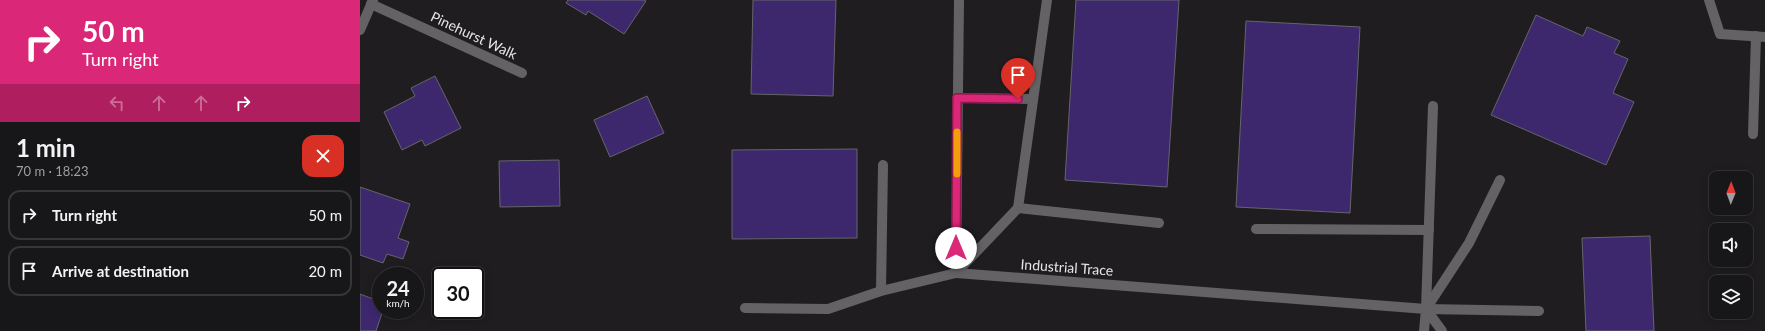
<!DOCTYPE html>
<html lang="en">
<head>
<meta charset="utf-8">
<style>
  :root { --surface:#171618; --page:#201f21; --text:#f1f3f6; --muted:#9e9fa2; --line:#363537 }
  body { margin:0; font-family:Lato,sans-serif; background:var(--page); color:var(--text); height:100vh; display:flex; flex-direction:column; font-size:15px; white-space:nowrap }
  * { box-sizing:border-box; margin:0 }
  p { font-size:13px; color:var(--muted) }
  .icon { flex:none; width:22px; height:22px; fill:none; stroke:currentColor; stroke-width:2; stroke-linecap:round; stroke-linejoin:round }
  .map { position:relative; flex:1; overflow:hidden }
  .side { display:flex; flex-direction:column; background:var(--surface); width:360px }
  .side>* { flex:none }
  .guide { background:#db2777; color:#fff; overflow:hidden }
  .needle { width:26px; rotate:1deg }
  .tools { position:absolute; left:1349px; top:171px; display:grid; gap:8px }
  .tools a { display:grid; place-items:center; width:44px; height:44px; border-radius:8px; background:var(--surface); box-shadow:0 2px 10px #0003,0 0 0 1px var(--line); font-size:20px }
  .speed { position:absolute; left:12px; top:267px; display:flex; gap:8px; font-size:20px; font-weight:700; text-align:center }
  .speed>* { display:grid; place-content:center; width:52px; height:52px; border-radius:50%; background:var(--surface); box-shadow:0 2px 10px #0003,0 0 0 1px var(--line); line-height:1 }
  .speed small { font-size:10px; font-weight:400 }
  .speed .limit { border:2px solid #111; border-radius:6px; background:#fff; color:#111 }
  .pin { position:absolute; display:grid; place-items:center; width:34px; height:34px; color:#fff; margin:-41px -17px; border-radius:50% 50% 50% 0; rotate:-45deg; box-shadow:0 0 4px #0007 }
  .pin .icon { rotate:45deg }
  .me { position:absolute; width:44px; margin:-22px; rotate:0deg; stroke-linejoin:round; filter:drop-shadow(0 0 3px #0008) }
  .turn { display:flex; align-items:center; gap:14px; height:84px; padding:0 16px; font-size:18px }
  .turn .icon { width:52px; height:52px; stroke-width:2.5 }
  .turn b { display:block; font-size:28px; line-height:34px }
  .lanes { display:flex; align-items:center; height:38px; padding:0 16px; background:#0003; justify-content:center; gap:20px; direction:ltr }
  .lanes .off { opacity:.35 }
  .round { display:grid; place-items:center; flex:none; width:42px; height:42px; border-radius:12px; background:var(--page) }
  .summary { display:flex; align-items:center; justify-content:space-between; height:68px; padding:0 16px }
  h1 { font-size:24px; font-weight:700; line-height:30px }
  ul { padding:0; list-style:none }
  li { display:flex; align-items:center; gap:12px; height:50px; margin:0 8px 6px; padding:0 8px; border:2px solid var(--line); border-radius:12px }
  li div { flex:1 }
  li b { display:block; font-size:15px }
  li em { font-style:normal }
  main { display:flex; flex:1; min-height:0 }
  .map>svg:first-child { display:block }
</style>
</head>
<body>
<main>
<section class="side">
<div class="guide">
<div class="turn"><svg class="icon" aria-label="right" viewBox="0 0 24 24"><path d="M7 20v-9h11M14 6l5 5-5 5"/></svg><div><b>50 m</b>Turn right</div></div>
<div class="lanes"><svg class="icon off" aria-label="left" viewBox="0 0 24 24"><path d="M17 20v-9H6M10 6l-5 5 5 5"/></svg><svg class="icon off" aria-label="ahead" viewBox="0 0 24 24"><path d="M12 20V5M6 11l6-6 6 6"/></svg><svg class="icon off" aria-label="ahead" viewBox="0 0 24 24"><path d="M12 20V5M6 11l6-6 6 6"/></svg><svg class="icon" aria-label="right" viewBox="0 0 24 24"><path d="M7 20v-9h11M14 6l5 5-5 5"/></svg></div>
</div>
<div class="summary"><div><h1>1 min</h1><p>70 m · 18:23</p></div><a class="round" style="background:#d93025;color:#fff"><svg class="icon" aria-label="close" viewBox="0 0 24 24"><path d="M6 6l12 12M18 6L6 18"/></svg></a></div>
<ul>
<li><svg class="icon" aria-label="right" viewBox="0 0 24 24"><path d="M7 20v-9h11M14 6l5 5-5 5"/></svg><div><b>Turn right</b></div><em>50 m</em></li>
<li><svg class="icon" aria-label="arrive" viewBox="0 0 24 24"><path d="M6 21V4h12l-3 4 3 4H6"/></svg><div><b>Arrive at destination</b></div><em>20 m</em></li>
</ul>
</section>
<div class="map">
<svg width="1405" height="331" viewBox="0 0 1405 331">
  <rect width="100%" height="100%" fill="#1f1d20"/>
  <g fill="#3d286e" stroke="#666569">
    <polygon points="208,0 284,0 286,1 264,34 228,11 226,15 206,3"/>
    <polygon points="393,0 476,0 473,96 391,94"/>
    <polygon points="716,0 819,0 807,187 705,180"/>
    <polygon points="1176,15 1223,36 1227,27 1260,41 1254,53 1268,59 1253,93 1274,102 1246,165 1131,115"/>
    <polygon points="886,21 1000,27 990,213 876,207"/>
    <polygon points="75,76 101,128 65,146 62,140 42,150 24,112 55,96 51,88"/>
    <polygon points="287,96 304,133 250,157 234,120"/>
    <polygon points="497,149 497,238 372,239 372,150"/>
    <polygon points="199,160 200,206 140,207 139,161"/>
    <polygon points="0,187 50,204 38,238 49,242 43,259 27,254 23,263 0,255"/>
    <polygon points="1290,236 1294,331 1226,331 1222,238"/>
    <polygon points="0,294 21,302 21,310 23,310 16,331 0,331"/>
  </g>
  <g fill="none" stroke-linecap="round" stroke-linejoin="round">
    <g stroke="#646264" stroke-width="10">
      <polyline points="599,0 596,273 1066,309 1064,331"/>
      <polyline points="1349,0 1360,34 1405,37"/>
      <polyline points="11,4 162,73"/>
      <polyline points="0,30 13,0"/>
      <polyline points="597,98 673,99"/>
      <polyline points="1073,106 1066,309 1082,331"/>
      <polyline points="1393,134 1396,36"/>
      <polyline points="658,208 799,223"/>
      <polyline points="896,229 1069,230"/>
      <polyline points="521,291 523,165"/>
      <polyline points="385,308 468,309 521,291 596,273 658,208 687,0"/>
      <polyline points="1066,309 1109,243 1140,180"/>
      <polyline points="1066,309 1179,311"/>
    </g>
  </g>
  <g fill="none" stroke-linecap="round" stroke-linejoin="round">
    <g stroke="#8e194d" stroke-width="10">
      <polyline id="route" points="596,248 597,98 658,99"/>
    </g>
    <use href="#route" stroke="#db2777" stroke-width="7"/>
    <polyline stroke="#f59e0b" stroke-width="7" points="597,174 597,132"/>
  </g>
  <g text-anchor="middle" dominant-baseline="central" stroke-width="3" stroke-linejoin="round" paint-order="stroke">
    <g font-size="14" fill="#e7e5e8" stroke="#1f1d20">
      <text transform="translate(114 35) rotate(25)">Pinehurst Walk</text>
      <text transform="translate(707 267) rotate(4)">Industrial Trace</text>
    </g>
  </g>
</svg>
<div class="tools">
<a><svg class="needle" viewBox="-14 -14 28 28"><path d="M0-13l5 13h-10z" fill="#e53935"/><path d="M0 13l5-13h-10z" fill="#9e9fa2"/></svg></a>
<a><svg class="icon" aria-label="sound" viewBox="0 0 24 24"><path d="M4 9h4l5-4v14l-5-4H4zM17 9q2 3 0 6"/></svg></a>
<a><svg class="icon" aria-label="layers" viewBox="0 0 24 24"><path d="M12 4l9 5-9 5-9-5zM3 14l9 5 9-5"/></svg></a>
</div>
<div class="speed"><div>24<small>km/h</small></div><div class="limit">30</div></div>
<div class="pin" style="left:658px;top:99px;background:#d93025"><svg class="icon" aria-label="arrive" viewBox="0 0 24 24"><path d="M6 21V4h12l-3 4 3 4H6"/></svg></div>
<svg class="me" style="left:596px;top:248px" viewBox="-20 -20 40 40"><circle r="19" fill="#fff"/><path d="M0-13L10 11 0 6-10 11z" fill="#db2777"/></svg>
</div>
</main>
</body>
</html>
